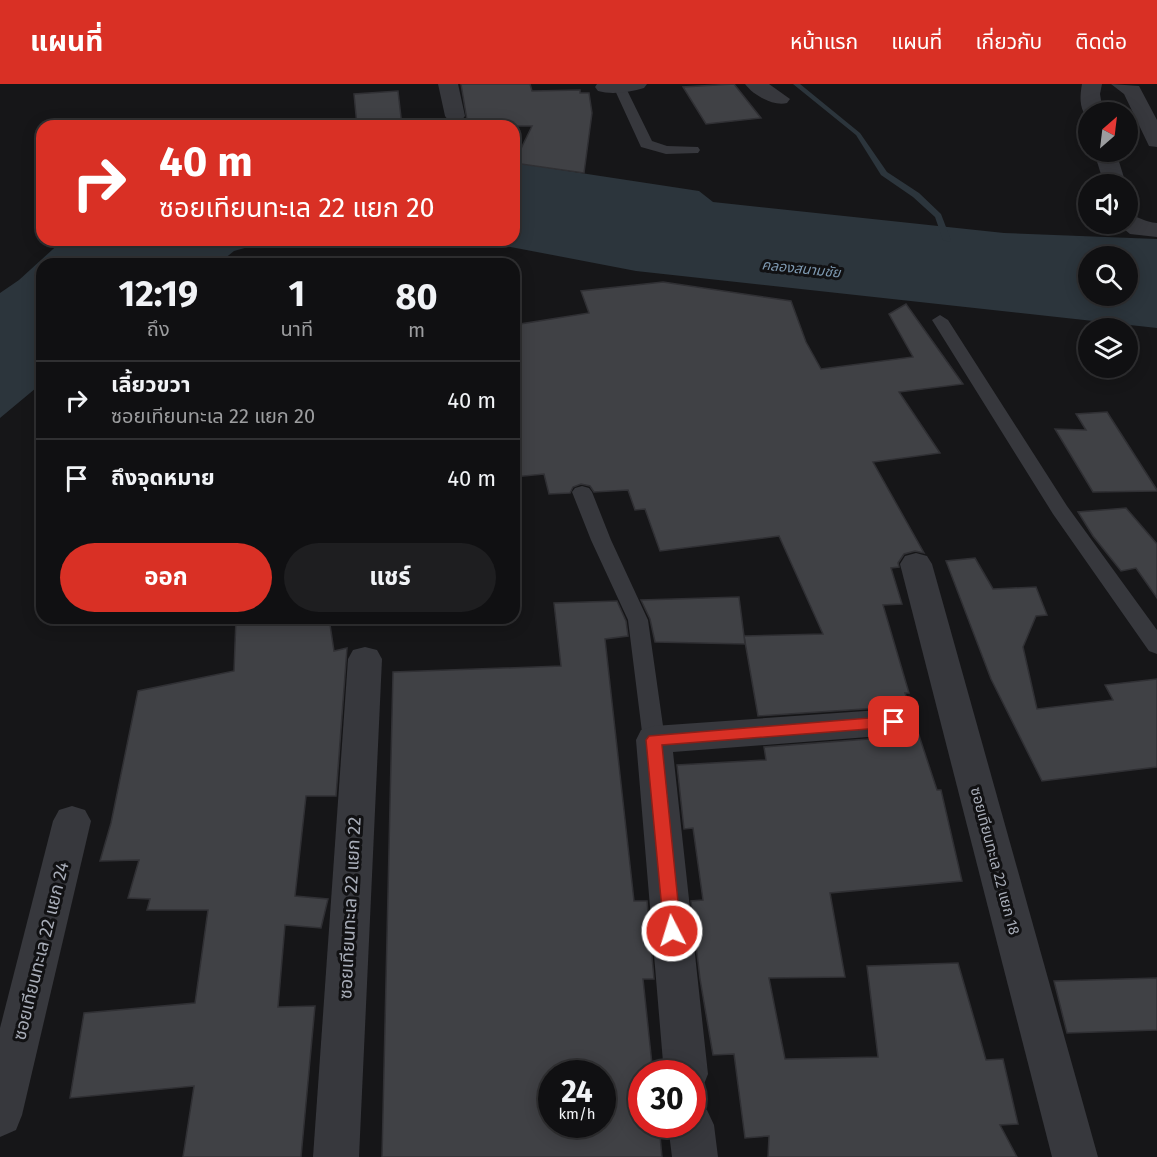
<!DOCTYPE html>
<html lang="th">
<head>
<meta charset="utf-8">
<style>
  :root { --surface:#101012; --page:#1e1e20; --text:#f1f3f6; --muted:#9c9d9f; --line:#303032; --accent:#d93025 }
  body { margin:0; font-family:"Fira Sans","Noto Sans Thai",sans-serif; background:var(--page); color:var(--text); height:100vh; display:flex; flex-direction:column; font-size:22px; white-space:nowrap }
  * { box-sizing:border-box; margin:0 }
  p { font-size:20px; color:var(--muted) }
  .icon { flex:none; width:33px; height:33px; fill:none; stroke:currentColor; stroke-width:2; stroke-linecap:round; stroke-linejoin:round }
  .map { position:relative; flex:1; overflow:hidden }
  .panel { position:absolute; left:36px; top:174px; width:484px; height:366px; display:flex; flex-direction:column; background:var(--surface); border-radius:18px; box-shadow:0 3px 15px #0003,0 0 0 2px var(--line) }
  .panel>* { flex:none }
  .banner { position:absolute; left:36px; top:36px; width:484px; height:126px; border-radius:18px; box-shadow:0 3px 15px #0003,0 0 0 2px var(--line); background:#d93025; color:#fff; overflow:hidden }
  .needle { width:39px; rotate:28deg }
  .buttons { position:absolute; left:1078px; top:18px; display:grid; gap:12px }
  .buttons a { display:grid; place-items:center; width:60px; height:60px; border-radius:50%; background:var(--surface); box-shadow:0 3px 15px #0003,0 0 0 2px var(--line); font-size:30px }
  .speed { position:absolute; left:538px; top:976px; display:flex; gap:12px; font-size:30px; font-weight:700; text-align:center }
  .speed>* { display:grid; place-content:center; width:78px; height:78px; border-radius:50%; background:var(--surface); box-shadow:0 3px 15px #0003,0 0 0 2px var(--line); line-height:1 }
  .speed small { font-size:15px; font-weight:400 }
  .speed .limit { border:9px solid #d22; background:#fff; color:#111 }
  .pin { position:absolute; display:grid; place-items:center; width:51px; height:51px; color:#fff; margin:-26px; border-radius:12px; box-shadow:0 3px 9px #0006 }
  .me { position:absolute; width:66px; margin:-33px; rotate:355deg; stroke-linejoin:round; filter:drop-shadow(0 0 4px #0008) }
  .turn { display:flex; align-items:center; gap:21px; height:126px; padding:0 24px; font-size:27px }
  .turn .icon { width:78px; height:78px; stroke-width:2.5 }
  .turn b { display:block; font-size:42px; line-height:51px }
  .eta { display:flex; justify-content:space-evenly; align-items:center; height:102px; text-align:center }
  .eta b { font-size:36px; font-weight:700; line-height:42px }
  .cta { display:flex; gap:12px; margin-top:auto; padding:12px 24px }
  .cta a { flex:1; height:69px; border-radius:36px; background:var(--accent); color:#fff; font-size:24px; font-weight:700; line-height:69px; text-align:center }
  .cta a+a { background:var(--page); color:var(--text) }
  ul { padding:0; list-style:none }
  li { display:flex; align-items:center; gap:18px; height:78px; padding:0 24px; border-top:2px solid var(--line) }
  li div { flex:1 }
  li b { display:block; font-size:22px }
  li em { font-style:normal }
  header { display:flex; align-items:center; gap:36px; box-sizing:border-box; height:84px; padding:0 30px; background:var(--accent); color:#fff }
  header strong { font-size:28px }
  nav { display:flex; gap:33px; margin-inline-start:auto; font-size:21px }
  .map>svg:first-child { display:block }
</style>
</head>
<body>
<header>
<strong>แผนที่</strong>
<nav><a>หน้าแรก</a><a>แผนที่</a><a>เกี่ยวกับ</a><a>ติดต่อ</a></nav>
</header>
<div class="map">
<svg width="1157" height="1073" viewBox="0 0 1157 1073">
  <rect width="100%" height="100%" fill="#161618"/>
  <g fill="#2c353c" fill-rule="evenodd">
    <path d="M 515,79 L 699,107 L 713,118 L 1004,149 L 1157,155 L 1157,244 L 636,187 L 485,158 L 457,156 L 514,156 ZM 1089,172 L 1128,172 L 1128,212 L 1089,212 Z"/>
    <polygon points="63,156 272,156 234,167 218,180 42,180 42,299 0,334 0,209 19,196"/>
  </g>
  <g fill="none" stroke-linecap="round" stroke-linejoin="round">
    <polygon fill="#2c353c" fill-rule="evenodd" points="793,0 800,0 860,49 887,88 919,109 941,130 951,156 950,158 943,156 935,133 913,113 881,91 856,51"/>
  </g>
  <g fill="#404145" stroke="#303034" stroke-width="1.5" fill-rule="evenodd">
    <polygon points="461,0 530,0 532,7 580,6 580,9 589,9 592,29 584,89 514,79 532,42 468,42"/>
    <polygon points="734,0 761,34 706,40 683,3"/>
    <polygon points="398,7 402,42 357,42 354,10"/>
    <polygon points="663,198 791,217 806,258 821,285 913,273 889,230 906,220 963,300 899,308 940,369 873,378 924,469 915,467 904,470 898,479 899,483 891,484 902,520 883,521 909,609 905,609 937,706 941,706 962,797 830,809 845,893 769,894 785,975 878,973 867,882 958,879 986,976 1003,975 1018,1040 1000,1041 1017,1073 768,1073 769,1052 745,1054 734,970 713,971 700,895 691,817 703,816 693,744 684,745 677,681 766,676 764,663 895,653 909,649 914,637 908,626 894,623 758,632 744,552 823,550 779,452 660,467 645,425 635,426 628,406 594,408 590,402 581,400 573,403 570,409 549,410 544,390 514,393 514,241 589,229 581,207"/>
    <polygon points="1107,328 1157,406 1157,407 1093,408 1055,345 1086,346 1076,330"/>
    <polygon points="1126,424 1157,460 1157,514 1136,484 1121,487 1093,452 1078,428"/>
    <polygon points="975,474 993,505 1036,503 1047,531 1036,532 1023,563 1037,625 1113,616 1105,601 1157,595 1157,683 1042,697 991,595 946,477"/>
    <polygon points="739,513 745,560 655,558 650,535 641,516"/>
    <path d="M 617,517 L 626,537 L 628,552 L 605,555 L 634,817 L 647,817 L 654,895 L 643,895 L 653,990 L 642,990 L 642,1041 L 659,1041 L 662,1073 L 382,1073 L 393,588 L 561,582 L 554,519 ZM 552,990 L 603,990 L 603,1041 L 552,1041 Z"/>
    <polygon points="236,534 329,534 334,567 347,564 336,712 306,712 295,812 328,815 321,844 285,841 278,923 315,922 301,1073 183,1073 194,1002 70,1014 84,929 195,919 208,826 147,826 150,815 128,814 139,776 100,777 111,739 138,607 234,587"/>
    <polygon points="1157,894 1157,946 1067,949 1054,897"/>
  </g>
  <g fill="none" stroke-linecap="round" stroke-linejoin="round">
    <g fill="#37383d" fill-rule="evenodd">
      <polygon points="614,0 625,2 652,57 667,62 698,63 700,66 698,69 666,70 641,63 613,2"/>
      <polygon points="940,231 948,236 1067,422 1157,546 1157,570 1149,567 1053,430 932,236"/>
      <polygon points="582,402 589,404 592,408 611,456 648,536 665,656 662,662 654,665 646,662 643,656 628,536 591,456 572,408 575,404"/>
    </g>
    <g fill="#37383d" fill-rule="evenodd">
      <polygon points="438,0 458,0 465,32 462,36 455,38 448,36 445,32"/>
      <path d="M 597,0 L 647,0 L 644,4 C 630,8 612,11 598,7 L 595,3 Z"/>
      <path d="M 745,0 L 769,0 L 790,15 L 787,19 C 774,23 753,11 745,0 Z"/>
      <path d="M 1082,0 L 1102,0 L 1100,10 L 1103,28 L 1089,28 L 1089,33 L 1086,32 C 1079,23 1080,11 1082,0 Z"/>
      <polygon points="1111,0 1139,2 1157,36 1157,63 1149,62 1124,10"/>
      <polygon points="1094,68 1116,68 1126,100 1104,100"/>
      <path d="M 1128,130 C 1140,133 1144,138 1157,139 L 1157,153 L 1130,150 L 1118,140 L 1128,140 Z"/>
      <polygon points="916,469 927,472 932,480 1098,1073 1052,1073 900,480 905,472"/>
      <polygon points="365,563 377,566 382,575 359,1073 313,1073 348,575 353,566"/>
      <polygon points="894,625 907,628 912,638 907,648 894,651 673,668 708,990 702,1005 693,1008 693,990 664,990 636,656 641,646 654,642"/>
      <polygon points="72,722 85,726 91,737 22,1031 16,1046 0,1053 0,944 53,737 59,726"/>
      <polygon points="693,1020 707,1026 714,1041 718,1073 672,1073 668,1041 693,1041"/>
    </g>
  </g>
  <polygon fill="#d93025" stroke="#8d1f18" stroke-width="1.5" points="894,632 899,634 901,638 899,642 894,643 662,661 681,847 678,852 672,854 667,852 664,847 646,656 649,652"/>
  <g text-anchor="middle" dominant-baseline="central" stroke-width="6" stroke-linejoin="round" paint-order="stroke">
    <g font-size="14" font-style="italic" fill="#7f9bb3" stroke="#111113">
      <text transform="translate(801 185) rotate(6)">คลองสนามชัย</text>
    </g>
    <g font-size="15" fill="#a8adb8" stroke="#111113">
      <text transform="translate(995 777) rotate(75)">ซอยเทียนทะเล 22 แยก 18</text>
    </g>
    <g font-size="18" fill="#a8adb8" stroke="#111113">
      <text transform="translate(350 824) rotate(-87)">ซอยเทียนทะเล 22 แยก 22</text>
      <text transform="translate(41 867) rotate(-76)">ซอยเทียนทะเล 22 แยก 24</text>
    </g>
  </g>
</svg>
<div class="buttons">
<a><svg class="needle" viewBox="-14 -14 28 28"><path d="M0-13l5 13h-10z" fill="#e53935"/><path d="M0 13l5-13h-10z" fill="#9c9d9f"/></svg></a>
<a><svg class="icon" aria-label="sound" viewBox="0 0 24 24"><path d="M4 9h4l5-4v14l-5-4H4zM17 9q2 3 0 6"/></svg></a>
<a><svg class="icon" aria-label="search" viewBox="0 0 24 24"><circle cx="10" cy="10" r="6"/><path d="M15 15l6 6"/></svg></a>
<a><svg class="icon" aria-label="layers" viewBox="0 0 24 24"><path d="M12 4l9 5-9 5-9-5zM3 14l9 5 9-5"/></svg></a>
</div>
<div class="speed"><div>24<small>km/h</small></div><div class="limit">30</div></div>
<div class="pin" style="left:894px;top:638px;background:#d93025"><svg class="icon" aria-label="arrive" viewBox="0 0 24 24"><path d="M6 21V4h12l-3 4 3 4H6"/></svg></div>
<svg class="me" style="left:672px;top:847px" viewBox="-20 -20 40 40"><circle r="17" fill="#d93025" stroke="#fff" stroke-width="3"/><path d="M0-11L8 9 0 5-8 9z" fill="#fff"/></svg>
<div class="banner">
<div class="turn"><svg class="icon" aria-label="right" viewBox="0 0 24 24"><path d="M7 20v-9h11M14 6l5 5-5 5"/></svg><div><b>40 m</b>ซอยเทียนทะเล 22 แยก 20</div></div>
</div>
<section class="panel">
<div class="eta">
<div><b>12:19</b><p>ถึง</p></div>
<div><b>1</b><p>นาที</p></div>
<div><b>80</b><p>m</p></div>
</div>
<ul>
<li><svg class="icon" aria-label="right" viewBox="0 0 24 24"><path d="M7 20v-9h11M14 6l5 5-5 5"/></svg><div><b>เลี้ยวขวา</b><p>ซอยเทียนทะเล 22 แยก 20</p></div><em>40 m</em></li>
<li><svg class="icon" aria-label="arrive" viewBox="0 0 24 24"><path d="M6 21V4h12l-3 4 3 4H6"/></svg><div><b>ถึงจุดหมาย</b></div><em>40 m</em></li>
</ul>
<div class="cta"><a>ออก</a><a>แชร์</a></div>
</section>
</div>
</body>
</html>
